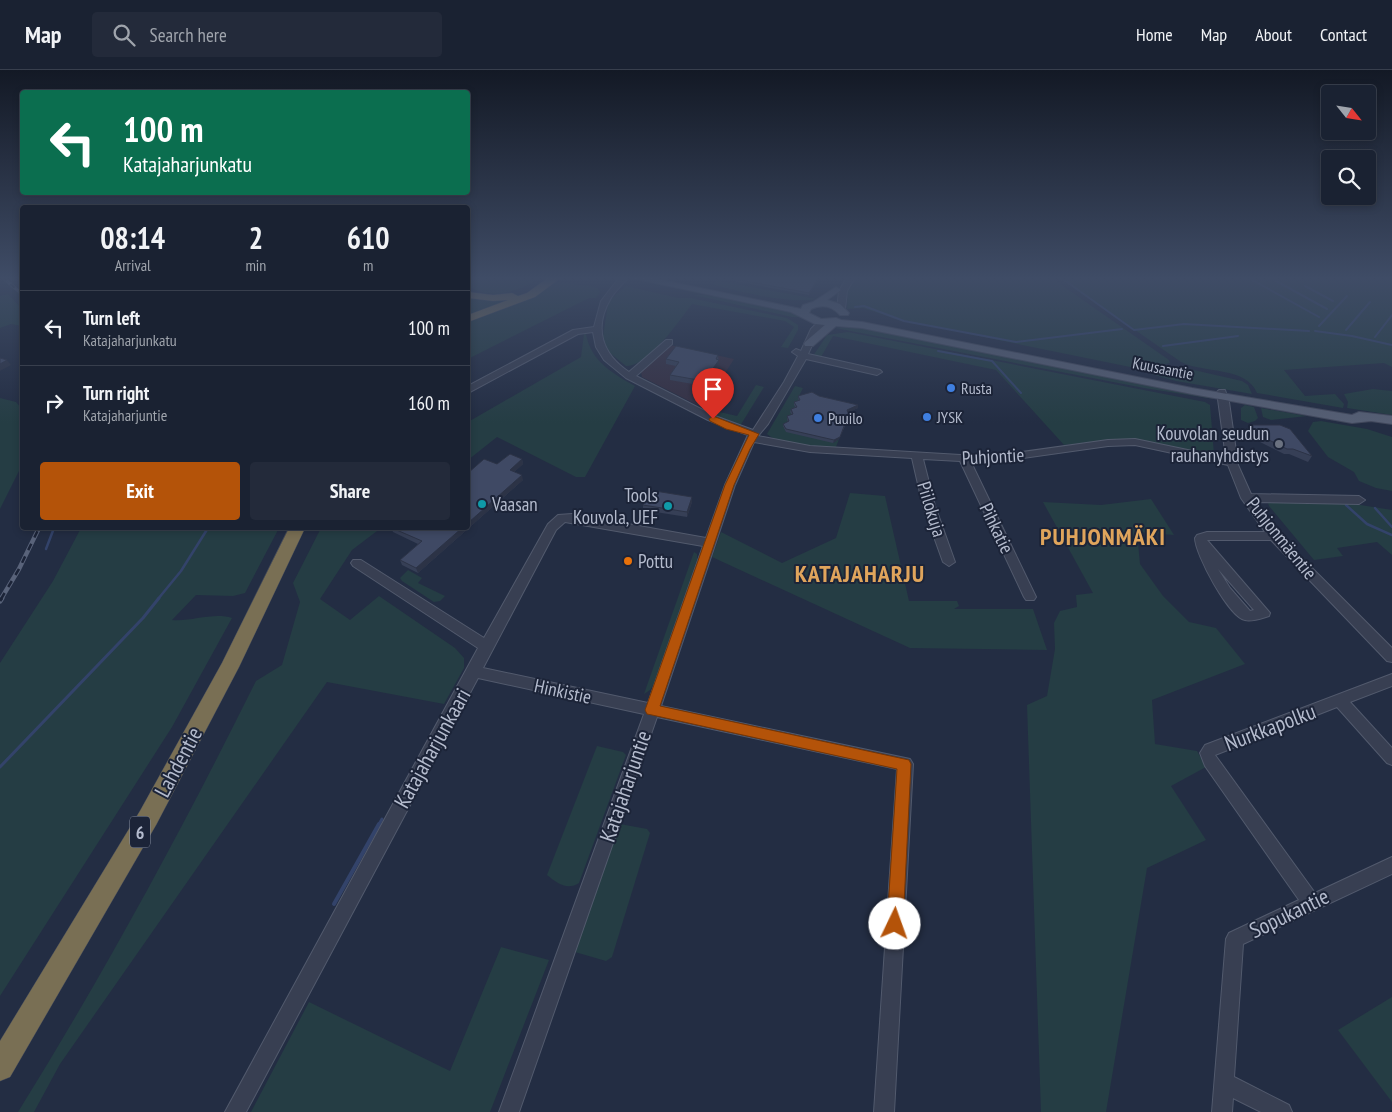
<!DOCTYPE html>
<html lang="en">
<head>
<meta charset="utf-8">
<style>
  :root { --surface:#1a2232; --page:#232a3a; --text:#f1f3f6; --muted:#9fa4ac; --line:#383f4d; --accent:#b45309 }
  body { margin:0; font-family:"PT Sans Narrow",sans-serif; background:var(--page); color:var(--text); height:100vh; display:flex; flex-direction:column; font-size:19px; white-space:nowrap }
  * { box-sizing:border-box; margin:0 }
  p { font-size:16px; color:var(--muted) }
  .icon { flex:none; width:28px; height:28px; fill:none; stroke:currentColor; stroke-width:2; stroke-linecap:round; stroke-linejoin:round }
  .map { position:relative; flex:1; overflow:hidden }
  .side { position:absolute; left:20px; top:135px; width:450px; height:325px; display:flex; flex-direction:column; background:var(--surface); border-radius:5px; box-shadow:0 2px 8px #0003,0 0 0 1px var(--line) }
  .side>* { flex:none }
  .hud { position:absolute; left:20px; top:20px; width:450px; height:105px; border-radius:5px; box-shadow:0 2px 8px #0003,0 0 0 1px var(--line); background:#0b6e4f; color:#fff; overflow:hidden }
  .needle { width:32px; rotate:120deg }
  .buttons { position:absolute; left:1321px; top:15px; display:grid; gap:10px }
  .buttons a { display:grid; place-items:center; width:55px; height:55px; border-radius:5px; background:var(--surface); box-shadow:0 2px 8px #0003,0 0 0 1px var(--line); font-size:25px }
  .pin { position:absolute; display:grid; place-items:center; width:42px; height:42px; color:#fff; margin:-51px -21px; border-radius:50% 50% 50% 0; rotate:-45deg; box-shadow:0 0 5px #0007 }
  .pin .icon { rotate:45deg }
  .me { position:absolute; width:55px; margin:-28px; rotate:3deg; stroke-linejoin:round; filter:drop-shadow(0 0 4px #0008) }
  .turn { display:flex; align-items:center; gap:18px; height:105px; padding:0 20px; font-size:22px }
  .turn .icon { width:65px; height:65px; stroke-width:2.5 }
  .turn b { display:block; font-size:35px; line-height:42px }
  .eta { display:flex; justify-content:space-evenly; align-items:center; height:85px; text-align:center }
  .eta b { font-size:30px; font-weight:700; line-height:35px }
  .action { display:flex; gap:10px; margin-top:auto; padding:10px 20px }
  .action a { flex:1; height:58px; border-radius:5px; background:var(--accent); color:#fff; font-size:20px; font-weight:700; line-height:58px; text-align:center }
  .action a+a { background:var(--page); color:var(--text) }
  ul { padding:0; list-style:none }
  li { display:flex; align-items:center; gap:15px; height:75px; padding:0 20px; border-top:1px solid var(--line) }
  li div { flex:1 }
  li b { display:block; font-size:19px }
  li em { font-style:normal }
  header { display:flex; align-items:center; gap:30px; box-sizing:border-box; height:70px; padding:0 25px; background:var(--surface); border-bottom:1px solid var(--line) }
  header strong { font-size:24px }
  nav { display:flex; gap:28px; margin-inline-start:auto; font-size:18px }
  .search { width:350px; height:45px; background:var(--page); display:flex; align-items:center; gap:12px; box-sizing:border-box; padding:0 18px; border-radius:5px; color:var(--muted); font-size:19px }
  .map>svg:first-child { display:block }
</style>
</head>
<body>
<header>
<strong>Map</strong>
<div class="search"><svg class="icon" aria-label="search" viewBox="0 0 24 24"><circle cx="10" cy="10" r="6"/><path d="M15 15l6 6"/></svg>Search here</div>
<nav><a>Home</a><a>Map</a><a>About</a><a>Contact</a></nav>
</header>
<div class="map">
<svg width="1392" height="1042" viewBox="0 0 1392 1042">
  <rect width="100%" height="100%" fill="#232d43"/>
  <polygon fill="#353043" points="670,275 734,289 703,338 642,307 641,302"/>
  <g fill="#253d44">
    <path d="M 468,207 L 523,207 L 536,210 C 516,223 490,230 468,216 Z"/>
    <polygon points="856,207 1050,207 1169,290 1170,293 1140,299 900,250 863,238 847,239 848,219"/>
    <path d="M 1059,207 L 1392,207 L 1392,297 L 1384,293 L 1284,300 L 1305,326 L 1335,324 L 1344,334 L 1343,338 L 1257,323 C 1246,296 1205,304 1181,292 Z"/>
    <path d="M 716,211 L 730,213 L 817,229 C 789,234 739,222 712,214 Z"/>
    <polygon points="555,212 591,216 597,218 600,222 596,228 589,228 468,289 468,252 529,229"/>
    <path d="M 626,216 L 678,228 L 690,228 L 787,248 L 798,255 L 798,260 L 788,278 L 781,277 L 794,257 L 785,251 L 692,234 C 679,251 648,297 626,296 L 610,283 L 605,275 L 603,266 L 609,228 L 612,228 Z"/>
    <polygon points="8,224 22,239 22,256 11,254 0,258 0,226"/>
    <polygon points="528,224 468,246 468,227 505,229"/>
    <path d="M 694,225 C 711,223 788,238 801,247 L 792,247 Z"/>
    <polygon points="851,257 870,259 1209,326 1214,329 1144,318 835,258"/>
    <polygon points="848,262 1205,332 1210,335 1214,384 1208,385 1139,370 1118,369 1064,375 996,300 833,266 821,287 813,286 827,265"/>
    <path d="M 584,264 L 586,264 C 591,291 612,303 635,316 L 585,407 L 576,407 L 497,367 L 468,390 L 468,352 L 581,287 Z"/>
    <polygon points="1185,298 1242,311 1248,315 1252,324 1176,311 1151,304"/>
    <polygon points="756,315 764,317 740,356 705,342 707,339 737,346"/>
    <path d="M 795,316 L 803,318 L 798,328 L 833,373 L 839,369 L 836,377 C 818,379 781,376 767,364 Z"/>
    <polygon points="1373,319 1392,321 1392,345 1347,338 1348,332 1344,324"/>
    <polygon points="0,328 16,332 22,339 22,387 21,397 0,439"/>
    <polygon points="1245,335 1254,337 1258,348 1255,351 1248,353 1241,350 1241,338"/>
    <polygon points="1261,338 1306,346 1307,346 1271,350 1263,347"/>
    <polygon points="1321,351 1367,359 1392,367 1392,421 1376,418 1359,411 1354,402 1328,387 1308,361 1313,352"/>
    <polygon points="850,423 885,426 909,531 957,531 959,536 954,539 1033,539 1047,580 910,578 712,487 721,462 782,493 836,468"/>
    <polygon points="1151,429 1174,465 1137,462 1140,494 1163,526 1189,552 1216,558 1245,594 1152,630 1155,674 1197,681 1206,697 1171,716 1206,770 1147,798 1106,1042 1041,1042 1027,635 1047,626 1055,579 1054,553 1060,541 1077,537 1076,525 1093,523 1043,432 1101,435"/>
    <polygon points="1271,432 1348,433 1392,440 1392,485 1377,472 1337,478 1343,486 1314,490 1269,436 1268,433"/>
    <path d="M 81,458 L 279,458 L 245,523 L 233,526 L 196,525 L 172,550 C 191,552 213,542 232,548 L 172,657 L 0,926 L 0,593 L 53,511 Z"/>
    <path d="M 321,458 L 381,458 L 352,480 L 320,529 L 350,550 L 379,526 L 455,578 L 464,588 L 464,598 L 444,634 L 327,612 L 60,994 L 34,1042 L 18,1042 C 105,902 183,758 256,611 L 282,595 L 300,532 L 293,513 Z"/>
    <polygon points="694,482 697,484 697,490 655,612 650,620 644,624"/>
    <polygon points="408,500 422,508 418,513 445,526 440,531 434,532 402,511 400,508"/>
    <path d="M 597,676 L 623,682 L 626,685 L 579,813 C 567,821 557,813 547,805 Z"/>
    <polygon points="620,754 647,759 650,763 612,887 606,891 575,882"/>
    <polygon points="501,877 549,890 490,1042 251,1042 309,932 450,1001"/>
    <polygon points="1392,927 1392,1032 1338,960"/>
  </g>
  <g fill="none" stroke-linecap="round" stroke-linejoin="round">
    <g stroke="#33436a" stroke-width="2">
      <polyline points="1060,207 1134,260 1184,254 1309,261"/>
      <polyline points="1247,207 1319,247"/>
      <polyline points="1276,211 1327,239"/>
      <polyline points="1305,216 1333,231"/>
      <polyline points="855,237 864,236 904,251 1016,272 1122,259"/>
      <polyline points="1319,256 1347,226"/>
      <polyline points="1346,260 1370,232"/>
      <polyline points="1315,261 1352,266 1392,275"/>
      <polyline points="1375,267 1392,245"/>
      <polyline points="1163,276 1238,266"/>
      <polyline points="938,281 992,291 1021,323"/>
    </g>
    <g stroke="#33436a" stroke-width="2.5">
      <polyline points="1346,435 1367,454 1392,465"/>
      <polyline points="1375,438 1392,457"/>
      <polyline points="46,479 54,458"/>
      <polyline points="158,529 181,501 208,458"/>
    </g>
    <g stroke="#33436a" stroke-width="3">
      <polyline points="0,697 143,548 159,528"/>
      <polyline points="378,756 382,749"/>
    </g>
    <polyline stroke="#33436a" stroke-width="4" points="334,834 379,754"/>
    <g stroke="#525a6d" stroke-width="2">
      <g id="minor">
        <polygon points="847,207 855,207 847,221 845,239 841,242 837,239 839,221"/>
        <path d="M 619,208 L 626,210 C 621,216 615,221 611,228 C 593,258 602,284 629,302 L 666,270 L 672,270 L 672,274 L 636,306 L 715,346 L 753,360 L 784,312 L 798,286 L 792,282 L 796,279 L 801,281 L 811,259 L 819,251 L 825,251 L 826,253 L 819,260 L 808,284 L 880,300 L 882,302 L 877,305 L 806,289 L 768,354 L 758,366 L 810,376 L 977,386 L 1008,384 L 1108,370 L 1135,369 L 1226,388 L 1217,322 L 1219,320 L 1225,320 L 1229,332 L 1238,395 L 1251,424 L 1359,426 L 1365,430 L 1359,434 L 1256,432 L 1291,477 L 1392,578 L 1392,592 L 1387,591 L 1271,470 L 1207,470 L 1270,543 L 1269,546 C 1262,548 1252,552 1245,550 C 1229,547 1195,484 1195,468 L 1197,465 L 1207,462 L 1265,462 L 1241,428 L 1228,395 L 1135,375 L 1108,376 L 1008,390 L 971,392 L 1036,527 L 1034,530 L 1026,530 L 1024,527 L 960,391 L 923,389 L 935,436 L 955,492 L 949,496 L 943,492 L 923,436 L 912,388 L 810,382 L 754,372 L 735,415 L 661,636 L 910,689 L 913,694 L 894,1042 L 874,1042 L 897,699 L 657,647 L 519,1042 L 499,1042 L 644,644 L 478,608 L 246,1042 L 225,1042 L 478,578 L 353,496 L 351,493 L 353,490 L 361,490 L 484,568 L 548,454 L 558,445 L 572,444 L 706,468 L 725,415 L 748,365 L 708,350 L 626,308 L 604,290 L 596,277 L 593,262 L 578,264 L 468,323 L 468,316 L 573,260 L 594,257 L 601,231 ZM 565,452 L 703,476 L 648,633 L 483,598 L 556,460 ZM 1218,499 L 1254,540 L 1250,541 L 1230,518 Z"/>
        <polygon points="1392,604 1392,616 1350,632 1392,678 1392,695 1387,693 1337,637 1215,685 1315,823 1392,787 1392,804 1243,874 1234,1007 1289,1035 1292,1042 1261,1042 1233,1028 1232,1042 1212,1042 1226,869 1229,863 1299,830 1205,696 1200,683 1205,675"/>
      </g>
    </g>
    <g stroke="#41485c" stroke-width="2">
      <path id="major" d="M 627,207 L 647,207 L 801,239 L 803,235 L 813,232 L 836,217 L 841,220 L 827,230 L 840,234 L 849,243 L 848,245 L 840,245 C 832,236 822,234 811,239 L 809,243 L 821,249 L 836,248 L 841,250 L 862,252 L 1192,318 L 1352,345 L 1359,342 L 1392,346 L 1392,354 L 1371,351 L 1352,353 L 1192,324 L 862,258 L 836,256 L 813,276 L 805,276 L 804,274 L 805,272 L 825,255 L 815,254 L 791,242 Z"/>
    </g>
    <g stroke="#3f475a" stroke-width="1">
      <g id="highway">
        <polygon points="549,207 562,207 535,227 468,252 468,245 508,230 493,231 468,228 468,222 493,225 512,223 518,226 527,223"/>
        <polygon points="289,458 305,458 239,597 156,755 10,1007 0,1011 0,971 140,741 222,593"/>
      </g>
    </g>
    <use href="#minor" fill="#383f52" fill-rule="evenodd"/>
    <use href="#major" fill="#555e73" fill-rule="evenodd"/>
    <use href="#highway" fill="#796f54" fill-rule="evenodd"/>
    <g stroke="#59637a" stroke-width="3">
      <polyline id="rail-far2" points="2,207 22,224"/>
    </g>
    <g stroke="#59637a" stroke-width="4.5">
      <polyline id="rail-far1" points="1,529 19,499 39,458"/>
    </g>
    <g stroke="#59637a" stroke-width="5">
      <polyline id="rail" points="0,531 2,528"/>
    </g>
    <use href="#rail-far2" stroke="#1c2438" stroke-width="2" stroke-dasharray="5.5" stroke-linecap="butt"/>
    <use href="#rail-far1" stroke="#1c2438" stroke-width="2.5" stroke-dasharray="7" stroke-linecap="butt"/>
    <use href="#rail" stroke="#1c2438" stroke-width="3" stroke-dasharray="9" stroke-linecap="butt"/>
  </g>
  <g fill="#363f56">
    <polygon points="713,207 820,207 809,225"/>
    <polygon points="718,285 719,294 704,316 670,310 670,305 676,296 666,294 666,289"/>
    <polygon points="798,326 819,326 858,335 858,338 848,342 849,345 849,347 845,349 846,354 839,369 833,373 786,362 783,356 783,354 788,352 787,349 787,346 792,345 790,342 791,339 795,337 794,335 794,332 799,331 798,328"/>
    <polygon points="1250,355 1312,386 1308,392 1289,384 1284,384 1256,370 1246,360"/>
    <polygon points="522,389 523,394 514,402 523,410 418,503 402,495 400,490 418,474 393,462 391,458 468,458 497,394"/>
    <polygon points="692,427 692,432 687,447 643,440 643,435"/>
  </g>
  <g fill="#2c3346">
    <polygon points="819,207 820,207 809,225 809,223"/>
    <polygon points="7,290 11,295 0,301 0,294"/>
    <polygon points="719,290 719,294 704,316 704,311"/>
    <polygon points="858,335 858,338 847,343 847,340"/>
    <polygon points="846,351 839,369 833,373 834,370"/>
    <polygon points="522,389 523,394 511,405 510,400"/>
    <polygon points="522,405 523,410 418,503 416,498 462,458 468,458 468,453"/>
    <polygon points="692,427 692,432 687,447 687,442"/>
  </g>
  <g fill="#3f4964" stroke="#2c3346">
    <polygon points="724,207 819,207 809,223"/>
    <polygon points="676,276 718,285 716,289 719,290 704,311 670,305 679,292 666,289"/>
    <polygon points="0,288 7,290 0,294"/>
    <polygon points="812,322 819,326 858,335 847,340 849,345 844,347 846,351 840,367 834,370 786,359 783,354 789,351 787,346 793,344 791,339 797,337 794,332 800,330 798,326"/>
    <polygon points="1250,355 1280,355 1290,359 1312,386 1293,379 1287,379 1259,365"/>
    <polygon points="510,384 522,389 510,400 522,405 468,453 468,403 484,389 497,394"/>
    <polygon points="649,420 692,427 687,442 643,435"/>
    <polygon points="392,458 462,458 416,498 400,490 422,471"/>
  </g>
  <linearGradient id="sky" x2="0" y2="1"><stop stop-color="#131925"/><stop offset="0.59" stop-color="#3f4c66"/><stop offset="1" stop-color="#3f4c66" stop-opacity="0"/></linearGradient>
  <rect width="1392" height="353" fill="url(#sky)"/>
  <polygon fill="#b45309" stroke="#753606" points="713,346 759,364 750,379 734,415 660,636 909,690 911,694 903,854 900,860 895,862 889,860 887,854 897,699 652,645 647,644 645,640 725,415 749,365 726,359 710,351 709,349"/>
  <g fill="#3f7fe0" stroke="#1c2438" stroke-width="2">
    <circle cx="951" cy="318" r="5"/>
    <circle cx="927" cy="347" r="5"/>
    <circle cx="818" cy="348" r="5"/>
  </g>
  <circle fill="#6b7280" stroke="#1c2438" stroke-width="2" cx="1279" cy="374" r="5"/>
  <g fill="#0f9aa8" stroke="#1c2438" stroke-width="2">
    <circle cx="482" cy="434" r="5"/>
    <circle cx="668" cy="436" r="5"/>
  </g>
  <circle fill="#e8710a" stroke="#1c2438" stroke-width="2" cx="628" cy="491" r="5"/>
  <g text-anchor="middle" dominant-baseline="central" stroke-width="4" stroke-linejoin="round" paint-order="stroke">
    <g font-size="16" fill="#b4bbcd" stroke="#1c2438">
      <text transform="translate(1163 298) rotate(11)">Kuusaantie</text>
    </g>
    <g font-size="16" fill="#b4bbcd" stroke="#1c2438" text-anchor="start">
      <text x="961" y="318">Rusta</text>
      <text x="937" y="347">JYSK</text>
      <text x="828" y="348">Puuilo</text>
    </g>
    <rect fill="#1c2438" stroke="#868ea0" stroke-width="1" x="130" y="746.5" width="20" height="31" rx="4"/>
    <g font-size="18" font-weight="bold" fill="#b4bbcd">
      <text x="140" y="762">6</text>
    </g>
    <g font-size="19" fill="#b4bbcd" stroke="#1c2438" text-anchor="end">
      <text x="1269" y="363">Kouvolan seudun<tspan x="1269" dy="22">rauhanyhdistys</tspan></text>
      <text x="658" y="425">Tools<tspan x="658" dy="22">Kouvola, UEF</tspan></text>
      <text x="492" y="434" text-anchor="start">Vaasan</text>
      <text x="638" y="491" text-anchor="start">Pottu</text>
    </g>
    <g font-size="19" fill="#b4bbcd" stroke="#1c2438">
      <text transform="translate(993 386) rotate(-3)">Puhjontie</text>
      <text transform="translate(932 439) rotate(73)">Piilokuja</text>
      <text transform="translate(997 458) rotate(64)">Pihkatie</text>
      <text transform="translate(1282 468) rotate(51)">Puhjonmäentie</text>
      <text transform="translate(563 621) rotate(12)">Hinkistie</text>
    </g>
    <g font-size="22" fill="#b4bbcd" stroke="#1c2438">
      <text transform="translate(1270 657) rotate(-21)">Nurkkapolku</text>
      <text transform="translate(432 678) rotate(-61)">Katajaharjunkaari</text>
      <text transform="translate(178 692) rotate(-62)">Lahdentie</text>
      <text transform="translate(625 716) rotate(-71)">Katajaharjuntie</text>
      <text transform="translate(1289 843) rotate(-26)">Sopukantie</text>
    </g>
    <g font-size="24" font-weight="bold" letter-spacing="1" fill="#e0a55c" stroke="#1c2438">
      <text x="1103" y="466">PUHJONMÄKI</text>
      <text x="860" y="503">KATAJAHARJU</text>
    </g>
  </g>
</svg>
<div class="buttons">
<a><svg class="needle" viewBox="-14 -14 28 28"><path d="M0-13l5 13h-10z" fill="#e53935"/><path d="M0 13l5-13h-10z" fill="#9fa4ac"/></svg></a>
<a><svg class="icon" aria-label="search" viewBox="0 0 24 24"><circle cx="10" cy="10" r="6"/><path d="M15 15l6 6"/></svg></a>
</div>
<div class="pin" style="left:713px;top:349px;background:#d93025"><svg class="icon" aria-label="arrive" viewBox="0 0 24 24"><path d="M6 21V4h12l-3 4 3 4H6"/></svg></div>
<svg class="me" style="left:895px;top:854px" viewBox="-20 -20 40 40"><circle r="19" fill="#fff"/><path d="M0-13L10 11 0 6-10 11z" fill="#b45309"/></svg>
<div class="hud">
<div class="turn"><svg class="icon" aria-label="left" viewBox="0 0 24 24"><path d="M17 20v-9H6M10 6l-5 5 5 5"/></svg><div><b>100 m</b>Katajaharjunkatu</div></div>
</div>
<section class="side">
<div class="eta">
<div><b>08:14</b><p>Arrival</p></div>
<div><b>2</b><p>min</p></div>
<div><b>610</b><p>m</p></div>
</div>
<ul>
<li><svg class="icon" aria-label="left" viewBox="0 0 24 24"><path d="M17 20v-9H6M10 6l-5 5 5 5"/></svg><div><b>Turn left</b><p>Katajaharjunkatu</p></div><em>100 m</em></li>
<li><svg class="icon" aria-label="right" viewBox="0 0 24 24"><path d="M7 20v-9h11M14 6l5 5-5 5"/></svg><div><b>Turn right</b><p>Katajaharjuntie</p></div><em>160 m</em></li>
</ul>
<div class="action"><a>Exit</a><a>Share</a></div>
</section>
</div>
</body>
</html>
